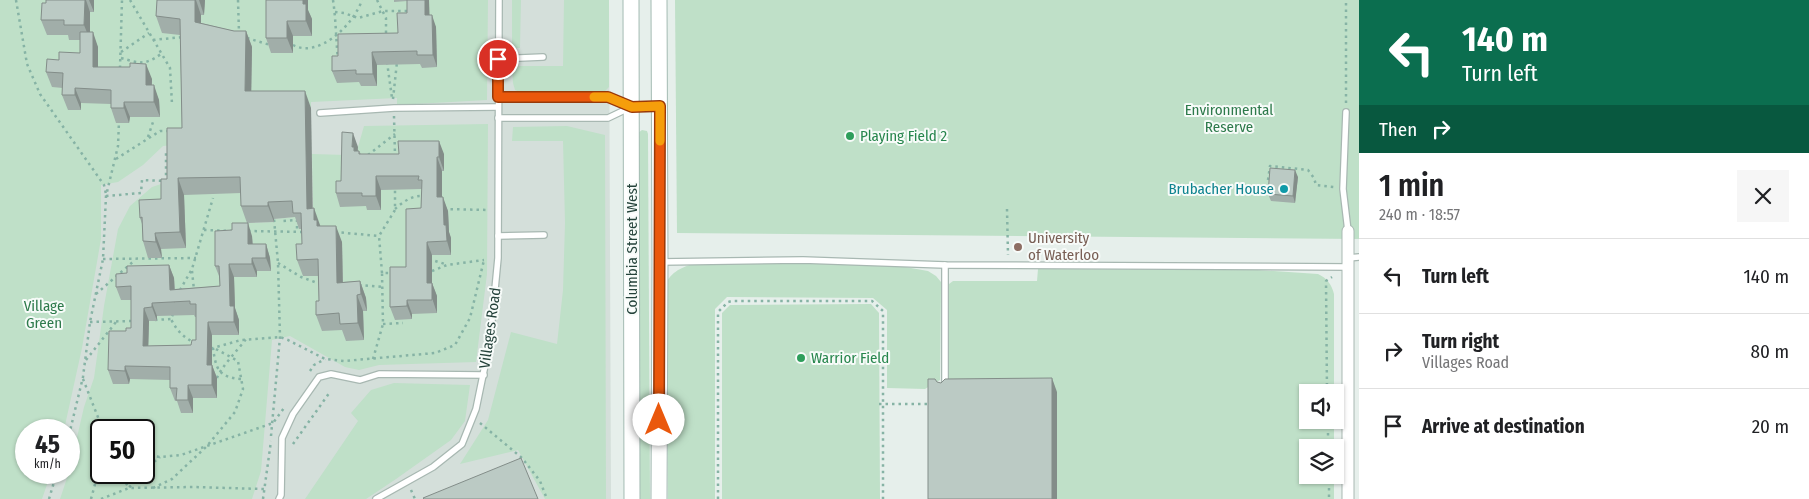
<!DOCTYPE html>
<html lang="en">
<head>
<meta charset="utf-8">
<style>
  :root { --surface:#fff; --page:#f6f6f6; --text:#202124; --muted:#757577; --line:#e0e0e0 }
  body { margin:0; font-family:"Fira Sans Condensed",sans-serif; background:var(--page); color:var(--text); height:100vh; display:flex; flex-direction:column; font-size:19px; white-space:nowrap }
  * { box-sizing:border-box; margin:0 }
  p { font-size:16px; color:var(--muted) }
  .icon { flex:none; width:28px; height:28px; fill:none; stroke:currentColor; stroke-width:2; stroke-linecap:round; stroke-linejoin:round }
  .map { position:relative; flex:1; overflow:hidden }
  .sheet { display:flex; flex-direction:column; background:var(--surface); width:450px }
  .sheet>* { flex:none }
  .hud { background:#0b6e4f; color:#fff; overflow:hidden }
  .fabs { position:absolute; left:1299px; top:384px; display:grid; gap:10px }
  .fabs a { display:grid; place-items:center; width:45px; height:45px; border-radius:0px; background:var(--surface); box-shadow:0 1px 4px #0004; font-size:25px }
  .speed { position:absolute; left:15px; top:419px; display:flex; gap:10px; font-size:25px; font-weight:700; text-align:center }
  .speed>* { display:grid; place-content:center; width:65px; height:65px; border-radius:50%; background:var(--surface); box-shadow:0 1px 4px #0004; line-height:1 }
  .speed small { font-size:12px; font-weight:400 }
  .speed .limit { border:2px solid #111; border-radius:8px; background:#fff; color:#111 }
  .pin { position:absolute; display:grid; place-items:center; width:42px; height:42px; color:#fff; margin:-21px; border:2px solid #fff; border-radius:50%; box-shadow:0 1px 5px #0007 }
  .me { position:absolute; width:55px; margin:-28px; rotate:0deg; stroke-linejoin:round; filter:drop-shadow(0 0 4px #0008) }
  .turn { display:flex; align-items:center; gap:18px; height:105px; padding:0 20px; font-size:22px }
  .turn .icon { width:65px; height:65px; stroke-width:2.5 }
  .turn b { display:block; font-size:35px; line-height:42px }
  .then { display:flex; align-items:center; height:48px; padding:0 20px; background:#0003; gap:10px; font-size:19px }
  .round { display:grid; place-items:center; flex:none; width:52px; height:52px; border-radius:0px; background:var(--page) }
  .overview { display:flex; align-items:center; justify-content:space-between; height:85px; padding:0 20px }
  h1 { font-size:30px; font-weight:600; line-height:38px }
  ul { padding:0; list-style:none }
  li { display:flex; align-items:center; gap:15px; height:75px; padding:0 20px; border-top:1px solid var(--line) }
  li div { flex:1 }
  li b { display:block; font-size:19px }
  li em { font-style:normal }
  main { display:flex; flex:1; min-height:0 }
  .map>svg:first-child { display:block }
</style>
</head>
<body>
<main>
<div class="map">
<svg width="1359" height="499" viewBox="0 0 1359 499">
  <rect width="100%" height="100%" fill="#e6efeb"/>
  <path fill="#d4dfda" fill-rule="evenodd" d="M 0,0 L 609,0 L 611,499 L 0,499 ZM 26,430 L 69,430 L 69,472 L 26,472 ZM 101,430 L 144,430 L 144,472 L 101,472 Z"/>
  <g fill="#bfe0c8" fill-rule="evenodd">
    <polygon points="0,0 488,0 487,100 397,105 397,98 311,102 311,108 188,144 163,146 143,165 118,182 101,185 101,239 82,348 64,430 26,430 26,472 51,473 42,499 0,499"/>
    <polygon points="512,0 521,0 520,48 512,48"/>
    <polygon points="564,0 609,0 609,87 603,93 522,93 515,90 513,83 512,66 563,66"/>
    <polygon points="675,0 1359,0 1359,239 677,233"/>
    <path d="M 488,124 L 487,274 L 476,362 L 379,365 L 359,370 L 345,367 L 290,336 L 272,340 L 261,471 L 252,499 L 60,499 L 69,472 L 84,407 L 94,378 L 104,306 L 118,229 L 130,206 L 152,187 L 173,180 L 246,193 L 247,223 L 274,222 L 274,219 L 313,215 L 312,154 L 346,155 L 357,161 L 358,147 L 364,126 ZM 101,430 L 144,430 L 144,472 L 101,472 Z"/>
    <polygon points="567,126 605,135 606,499 545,499 518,450 460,464 488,420 511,332 557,344 563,290 565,223 563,141 512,141 513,127"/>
    <polygon points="642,130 647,131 648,134 650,499 640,499 638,133"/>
    <path d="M 701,262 L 894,265 L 928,271 L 936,276 L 941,282 L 940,380 L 925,389 L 887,388 L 887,310 L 873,298 L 727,297 L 715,309 L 715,499 L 668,499 L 667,281 C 676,268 686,266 701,262 Z"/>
    <path d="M 1038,269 L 1258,270 L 1318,274 C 1327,278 1332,285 1334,294 L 1334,392 L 1308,392 L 1308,420 L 1334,420 L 1334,447 L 1308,448 L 1308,475 L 1334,475 L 1334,499 L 1057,499 L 948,392 L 949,284 L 953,281 L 1037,281 Z"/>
    <polygon points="871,304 879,313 880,499 722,499 722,313 730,305"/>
    <polygon points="394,383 470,385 465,421 451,440 396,479 366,499 305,499 358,421 351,413 371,390"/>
  </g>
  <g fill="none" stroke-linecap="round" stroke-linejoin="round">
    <g stroke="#a8b8b2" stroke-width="8">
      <g id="lane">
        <polyline points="498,59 543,57"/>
        <polyline points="498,97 609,97 630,106"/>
        <polyline points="1346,112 1343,189 1348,231"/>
        <polyline points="320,113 394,108 498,107"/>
        <polyline points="498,118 608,118 631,107 659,106"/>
        <polyline points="498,236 544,235"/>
        <polyline points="1348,258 1359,257"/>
        <polyline points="660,262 803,260 945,265 1348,267"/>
        <polyline points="945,265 945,386"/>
        <polyline points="279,499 281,495 282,438 293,414 319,377 331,374 360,380 379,374 484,375"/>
        <polyline points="376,499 433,467 462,444 476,409 490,341 498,258 499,0"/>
      </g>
    </g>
    <g stroke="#a8b8b2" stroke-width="13">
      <polyline id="street" points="1348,499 1348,231"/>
    </g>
    <g stroke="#a4bbb3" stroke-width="17">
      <g id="secondary">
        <polyline points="631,0 632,499"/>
        <polyline points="659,499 660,262 659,0"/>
      </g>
    </g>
    <g stroke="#86b3a5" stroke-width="2.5" stroke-dasharray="2.5 4" stroke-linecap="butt">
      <polyline points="16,0 27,64 40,94 104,185 106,194"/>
      <polyline points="130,0 170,68 172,104"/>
      <polyline points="238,0 239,33"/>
      <path d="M 333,0 C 336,20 336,40 338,60"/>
      <polyline points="377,0 386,18 386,36"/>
      <polyline points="335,12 344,13 358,18 383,11 407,11"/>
      <polyline points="247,38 270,45"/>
      <polyline points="153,40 183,37"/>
      <path d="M 293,45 C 319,59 354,24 362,0"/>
      <polyline points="121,52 149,33"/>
      <path d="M 121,58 C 139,63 144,66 161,54"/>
      <polyline points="387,62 392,98"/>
      <polyline points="120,68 122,0"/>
      <polyline points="393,99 397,62"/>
      <polyline points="1346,103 1346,0"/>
      <polyline points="394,116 395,156"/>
      <polyline points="148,137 153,122"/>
      <polyline points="368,155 395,134"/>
      <polyline points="116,159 160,131 170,131"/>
      <polyline points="1268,180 1270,166 1308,170 1314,178 1316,185 1334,187"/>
      <polyline points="106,196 141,193 142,180 166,181 166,152 168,152"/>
      <path d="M 395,209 C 403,202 412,195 423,196"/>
      <polyline points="444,209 489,210"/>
      <polyline points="1007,209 1008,255"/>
      <polyline points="283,215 283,221 297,220 297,231"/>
      <polyline points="204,230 232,231"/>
      <polyline points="248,231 305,232"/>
      <polyline points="335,232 379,236"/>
      <polyline points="103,259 196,258"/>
      <polyline points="429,259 445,264"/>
      <polyline points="278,263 301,277 320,284"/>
      <polyline points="192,271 194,290"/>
      <polyline points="432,271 447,265 484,260"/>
      <polyline points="382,273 379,236 395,210 395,186"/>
      <polyline points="359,285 383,287"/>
      <polyline points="180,290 192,269 213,198"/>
      <polyline points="96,294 135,260"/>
      <path d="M 173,314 L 171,319 C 177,331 183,337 195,343"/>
      <polyline points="155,320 171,319"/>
      <polyline points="90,322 134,321"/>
      <polyline points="383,324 403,323"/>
      <polyline points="373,359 383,324 382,273 392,273"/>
      <polyline points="86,360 116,322"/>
      <polyline points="310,371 314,365 325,359"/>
      <path d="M 217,378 C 221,367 238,350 246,339"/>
      <polyline points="83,379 103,430"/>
      <path d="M 241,379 C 218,377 216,369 213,348 L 241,340 L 280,337 L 288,340 L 325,359 L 344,361 L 435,353 L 455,345 L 470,318 L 484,260"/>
      <polyline points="1327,392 1326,281 1332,277"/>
      <polyline points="879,404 928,404"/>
      <polyline points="1328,420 1328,448"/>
      <polyline points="480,423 522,458 540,481 547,499"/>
      <polyline points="69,435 83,377 90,322 103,259 106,196 118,146 119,121"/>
      <polyline points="271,436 280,337 278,263 274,219"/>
      <polyline points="293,444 330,392"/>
      <polyline points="144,455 160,457 181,455 273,423 284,408"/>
      <polyline points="144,470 160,457"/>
      <polyline points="119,472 129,488 141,472"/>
      <polyline points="1329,475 1329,499"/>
      <polyline points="153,488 172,479 207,446 235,412 243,389 238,361 214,348"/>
      <polyline points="411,490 415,499"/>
      <polyline points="49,499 57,472"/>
      <polyline points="91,499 101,462"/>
      <polyline points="101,499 129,488 193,487 264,489"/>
      <polyline points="263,499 271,441"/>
      <polyline points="718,499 718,312 728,302 732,301 872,301 883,311 883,499"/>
    </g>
    <use href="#lane" stroke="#fff" stroke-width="5.5"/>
    <use href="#street" stroke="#fff" stroke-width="11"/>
    <use href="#secondary" stroke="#fff" stroke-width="15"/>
  </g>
  <g fill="#a1aea9" fill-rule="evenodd">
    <polygon points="46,0 94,0 94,12 90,12 90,32 98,47 98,67 152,79 152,85 159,100 160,117 130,117 129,123 116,123 111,108 111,104 81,103 81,110 68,110 62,95 63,88 52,87 46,72 59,60 80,53 80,40 69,40 68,35 47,35 41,20 46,3"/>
    <polygon points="157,0 205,0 204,15 201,15 201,23 234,31 246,31 252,47 251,91 311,108 312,208 320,226 342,242 343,282 360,281 366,298 367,311 363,311 364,340 346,341 342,330 322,331 316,315 319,301 318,276 303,276 297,260 302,244 302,229 299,229 295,217 274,219 274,222 247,223 241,206 241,193 184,195 186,248 161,249 162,258 148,258 143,241 142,224 140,218 161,199 182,128 180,35 162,33 156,16"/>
    <polygon points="266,0 308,10 312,19 312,36 293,36 293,53 271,53 266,38"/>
    <polygon points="394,0 429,0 429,15 436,27 437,67 422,68 420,64 377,65 377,86 361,86 359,82 337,83 332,71 338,56 398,33 407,13 407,1 394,2"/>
    <polygon points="358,147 358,151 359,151 361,154 444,154 444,171 442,171 442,197 448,211 449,232 451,238 451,255 432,255 432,283 437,296 437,313 412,314 412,319 395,320 390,307 406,267 421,208 422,189 381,190 381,210 367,210 366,206 340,207 336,193"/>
    <polygon points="1298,177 1295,203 1271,201 1268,194"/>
    <path d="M 252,236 L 253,244 L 266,244 L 270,258 L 271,271 L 257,271 L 257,277 L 234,277 L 235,308 L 239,320 L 239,335 L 212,335 L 212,365 L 217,378 L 217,398 L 193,398 L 193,413 L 181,413 L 177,401 L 175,401 L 170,388 L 170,380 L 130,379 L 129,384 L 113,384 L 108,370 L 126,331 L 131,328 L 131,300 L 121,300 L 116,287 L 127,273 L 169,265 L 174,278 L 175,289 L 220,286 L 219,276 L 215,266 ZM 194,315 L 195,317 L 196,317 L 196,340 L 191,345 L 148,346 L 149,321 L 157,321 L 157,316 Z"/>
  </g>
  <g fill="#838d89">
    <polygon points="85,0 86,0 90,12 90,40 84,25"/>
    <polygon points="89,0 94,0 94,12"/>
    <polygon points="195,0 196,0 201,15 201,38 195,22"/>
    <polygon points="199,0 205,0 204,15"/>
    <polygon points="303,0 308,0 308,10 312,19 312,36 306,21 303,4"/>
    <polygon points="425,0 429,0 430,28 425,15"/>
    <polygon points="432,15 436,27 437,67 433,55"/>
    <polygon points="287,21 293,36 293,53 287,38"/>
    <polygon points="246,31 252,47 251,108 245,91"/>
    <polygon points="93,32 98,47 98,82 93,67"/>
    <polygon points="372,52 377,65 377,86 373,74"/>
    <polygon points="146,64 152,79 151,100 146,85"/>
    <polygon points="154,85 159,100 160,117 154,102"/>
    <polygon points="75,88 81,103 81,110 75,95"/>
    <polygon points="305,91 311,108 313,225 307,209"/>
    <polygon points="124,102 130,117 129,123 124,108"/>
    <polygon points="353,133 358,147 357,155 352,147"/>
    <polygon points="439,141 444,154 444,171 439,157"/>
    <polygon points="437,157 442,171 442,211 437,197"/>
    <polygon points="1295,170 1298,177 1295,203 1293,196"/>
    <polygon points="376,176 381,190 381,210 376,196"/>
    <polygon points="178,178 184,195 186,248 180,232"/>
    <polygon points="443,197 448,211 449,232 451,238 451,255 447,241 444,225"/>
    <polygon points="268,202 274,219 274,222 268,206"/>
    <polygon points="314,208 320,225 323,236 314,220"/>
    <polygon points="248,223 252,236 253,258 248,244"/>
    <polygon points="336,226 342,242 343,299 337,283"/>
    <polygon points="155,233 161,249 162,258 156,242"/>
    <polygon points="427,242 432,255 432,283 437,296 437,313 427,283"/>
    <polygon points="266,244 270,258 271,271 266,258"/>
    <polygon points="252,258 257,271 257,277 252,264"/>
    <polygon points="229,264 234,277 235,308 239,320 239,335 234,322 230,306"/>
    <polygon points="169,265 174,278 175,303 170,290"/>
    <polygon points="360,281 366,298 367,311 361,294"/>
    <polygon points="357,295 363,311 364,340 358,323"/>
    <polygon points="407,300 412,314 412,319 407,306"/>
    <polygon points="152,303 157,316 157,321 152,307"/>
    <polygon points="144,308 149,321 148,359 143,346"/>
    <polygon points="208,322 212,335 212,378 207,365"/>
    <polygon points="212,365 217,378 217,398 212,385"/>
    <polygon points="125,366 130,379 129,384 125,371"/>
    <polygon points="1052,378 1057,392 1057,499 1052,499"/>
    <polygon points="188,385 193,398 193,413 188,400"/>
  </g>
  <g fill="#bbcac4" stroke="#838d89" fill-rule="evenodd">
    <polygon points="46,0 85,0 84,25 64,25 64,20 41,20 42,3 46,3"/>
    <polygon points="157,0 195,0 195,22 234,31 246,31 245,91 305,91 307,209 314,208 314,220 317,220 317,226 336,226 337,283 360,281 361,294 357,295 358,323 340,324 339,313 316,315 316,301 319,301 318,259 297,260 296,244 302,244 301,213 293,213 292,201 268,202 268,206 241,206 240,177 178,178 180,232 155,233 156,242 143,241 142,217 140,218 139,200 161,199 161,179 167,179 167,128 182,128 180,19 156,16"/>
    <polygon points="266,0 303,0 303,4 306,4 306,21 287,21 287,38 266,38"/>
    <polygon points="407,0 425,0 425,15 432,15 433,55 417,55 417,51 372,52 373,74 356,74 356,70 332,71 332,56 338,56 338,34 398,33 397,13 407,13"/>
    <polygon points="80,32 93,32 93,67 130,67 130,63 146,64 146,85 154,85 154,102 124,102 124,108 111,108 111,90 75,88 75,95 62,95 63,73 46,72 47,59 59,60 59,52 80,53"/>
    <polygon points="342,132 353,133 352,147 354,147 354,151 359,151 359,154 399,154 398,141 439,141 439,157 437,157 437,197 443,197 444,225 446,225 447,241 427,242 427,283 432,283 432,300 407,300 407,306 390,307 390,267 406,267 406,209 421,208 422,180 418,180 419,176 376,176 376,196 362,196 362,193 336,193 336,181 341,181"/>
    <polygon points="1270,168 1295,170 1293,196 1268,194"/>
    <path d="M 232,223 L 248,223 L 248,244 L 266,244 L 266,258 L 252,258 L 252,264 L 229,264 L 230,306 L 234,306 L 234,322 L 208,322 L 207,365 L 212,365 L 212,385 L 188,385 L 188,400 L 176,400 L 177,388 L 170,388 L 170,367 L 125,366 L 125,371 L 108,370 L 109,331 L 126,331 L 126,328 L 131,328 L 131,286 L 116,287 L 116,274 L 127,273 L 127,266 L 169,265 L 170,290 L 220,286 L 219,266 L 215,266 L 215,231 L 232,230 ZM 190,301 L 190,304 L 196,304 L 196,340 L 192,340 L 191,345 L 143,346 L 144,308 L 152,307 L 152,303 Z"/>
    <polygon points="1052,378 1052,499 928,499 928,379 935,379 937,382 941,383 945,379"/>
    <polygon points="521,458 538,499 424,499 423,498"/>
  </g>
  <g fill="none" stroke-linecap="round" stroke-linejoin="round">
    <g stroke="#983908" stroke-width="12">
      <polyline id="route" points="498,59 498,97 608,97 632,107 660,106 659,420"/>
    </g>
    <use href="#route" stroke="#ea580c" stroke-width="9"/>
    <polyline stroke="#f59e0b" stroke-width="9" points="594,97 608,97 632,107 660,106 660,141"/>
  </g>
  <g fill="#2e9e5b" stroke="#f7fbf9" stroke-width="2">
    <circle cx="850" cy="136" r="5"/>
    <circle cx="801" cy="358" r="5"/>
  </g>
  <circle fill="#0f9aa8" stroke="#f7fbf9" stroke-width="2" cx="1284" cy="189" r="5"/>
  <circle fill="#8d6e63" stroke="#f7fbf9" stroke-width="2" cx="1018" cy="247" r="5"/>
  <g text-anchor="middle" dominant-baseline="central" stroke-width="4" stroke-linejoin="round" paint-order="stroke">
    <g font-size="15" fill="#2d7a4b" stroke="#f7fbf9">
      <text x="1229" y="110">Environmental<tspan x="1229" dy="17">Reserve</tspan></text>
      <text x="44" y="306">Village<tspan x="44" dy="17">Green</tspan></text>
    </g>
    <g font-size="15" fill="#27864d" stroke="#f7fbf9" text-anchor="start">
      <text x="860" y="136">Playing Field 2</text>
      <text x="811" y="358">Warrior Field</text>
    </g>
    <g font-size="15" fill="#0d838f" stroke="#f7fbf9" text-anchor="end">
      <text x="1274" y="189">Brubacher House</text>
    </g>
    <g font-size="15" fill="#785e54" stroke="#f7fbf9" text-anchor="start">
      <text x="1028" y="238">University<tspan x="1028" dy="17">of Waterloo</tspan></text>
    </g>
    <g font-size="15" fill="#24423a" stroke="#f7fbf9">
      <text transform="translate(632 249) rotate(-90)">Columbia Street West</text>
      <text transform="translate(490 328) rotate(-82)">Villages Road</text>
    </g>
  </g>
</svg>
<div class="fabs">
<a><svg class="icon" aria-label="sound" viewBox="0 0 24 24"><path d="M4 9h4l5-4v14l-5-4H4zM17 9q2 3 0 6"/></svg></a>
<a><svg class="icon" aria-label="layers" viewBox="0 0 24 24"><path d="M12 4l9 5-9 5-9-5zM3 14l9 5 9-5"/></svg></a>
</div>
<div class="speed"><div>45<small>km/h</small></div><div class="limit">50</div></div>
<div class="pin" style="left:498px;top:59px;background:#d93025"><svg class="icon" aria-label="arrive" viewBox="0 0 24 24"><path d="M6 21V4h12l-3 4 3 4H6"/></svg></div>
<svg class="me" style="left:659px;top:420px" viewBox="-20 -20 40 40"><circle r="19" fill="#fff"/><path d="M0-13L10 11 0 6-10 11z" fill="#ea580c"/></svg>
</div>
<section class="sheet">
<div class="hud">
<div class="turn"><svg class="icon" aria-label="left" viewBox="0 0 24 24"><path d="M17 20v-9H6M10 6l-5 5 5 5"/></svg><div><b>140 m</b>Turn left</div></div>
<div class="then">Then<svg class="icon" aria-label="right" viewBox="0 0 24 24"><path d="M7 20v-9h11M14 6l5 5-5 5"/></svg></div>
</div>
<div class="overview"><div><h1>1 min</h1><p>240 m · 18:57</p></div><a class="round"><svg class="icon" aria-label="close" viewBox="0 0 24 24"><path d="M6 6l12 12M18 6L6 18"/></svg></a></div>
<ul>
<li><svg class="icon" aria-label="left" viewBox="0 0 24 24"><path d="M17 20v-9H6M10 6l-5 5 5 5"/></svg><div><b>Turn left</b></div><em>140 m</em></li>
<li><svg class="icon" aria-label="right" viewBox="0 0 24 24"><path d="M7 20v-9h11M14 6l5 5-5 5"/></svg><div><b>Turn right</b><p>Villages Road</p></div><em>80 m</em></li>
<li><svg class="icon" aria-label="arrive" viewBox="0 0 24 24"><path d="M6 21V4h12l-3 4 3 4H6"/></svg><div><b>Arrive at destination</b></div><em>20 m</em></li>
</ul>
</section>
</main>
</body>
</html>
